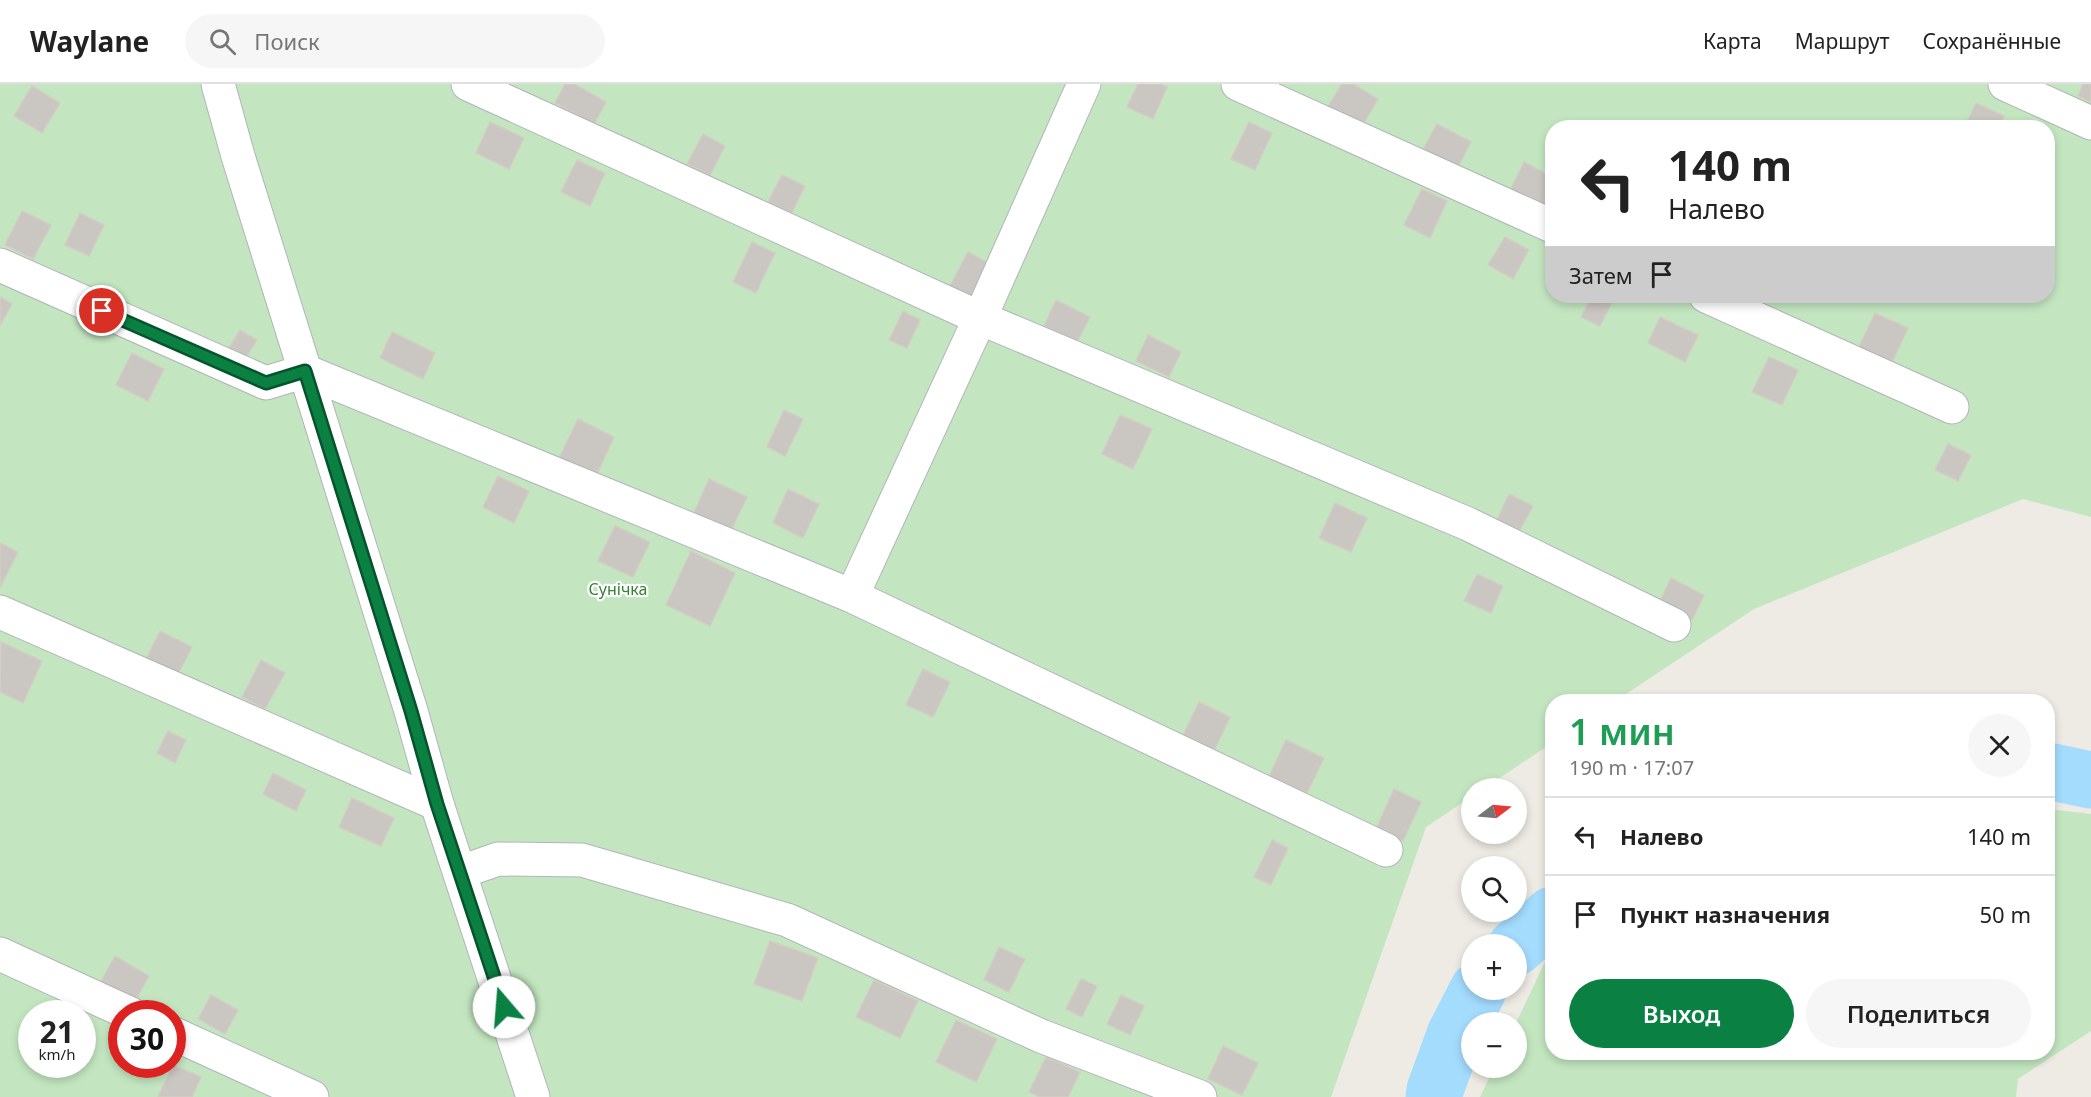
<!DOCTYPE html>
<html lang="ru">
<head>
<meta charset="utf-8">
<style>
  :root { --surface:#fff; --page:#f6f6f6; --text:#222; --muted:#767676; --line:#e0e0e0; --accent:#0b8043 }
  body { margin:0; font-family:"Noto Sans",sans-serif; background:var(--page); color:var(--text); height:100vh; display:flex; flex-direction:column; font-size:22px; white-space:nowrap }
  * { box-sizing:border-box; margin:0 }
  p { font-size:20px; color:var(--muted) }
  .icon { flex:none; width:33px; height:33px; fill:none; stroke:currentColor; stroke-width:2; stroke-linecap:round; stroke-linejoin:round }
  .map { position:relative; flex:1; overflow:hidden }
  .drawer { position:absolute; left:1545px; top:610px; width:510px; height:366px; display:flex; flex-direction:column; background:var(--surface); border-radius:24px; box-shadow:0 3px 9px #0003 }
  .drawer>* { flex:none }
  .guide { position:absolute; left:1545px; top:36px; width:510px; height:183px; border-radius:24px; box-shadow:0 3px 9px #0003; background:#fff; color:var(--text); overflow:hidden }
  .needle { width:39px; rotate:74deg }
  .tools { position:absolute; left:1461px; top:694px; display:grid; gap:12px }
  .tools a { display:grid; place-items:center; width:66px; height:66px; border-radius:50%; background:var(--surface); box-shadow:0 3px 9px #0003; font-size:30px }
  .speed { position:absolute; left:18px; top:916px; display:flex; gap:12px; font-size:30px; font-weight:700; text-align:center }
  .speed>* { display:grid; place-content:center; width:78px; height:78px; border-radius:50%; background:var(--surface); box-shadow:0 3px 9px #0003; line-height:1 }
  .speed small { font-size:15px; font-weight:400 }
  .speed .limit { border:9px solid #d22; background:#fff; color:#111 }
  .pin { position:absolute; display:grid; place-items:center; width:51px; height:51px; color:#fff; margin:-26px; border:3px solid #fff; border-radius:50%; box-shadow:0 2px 6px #0007 }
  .me { position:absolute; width:66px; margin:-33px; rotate:342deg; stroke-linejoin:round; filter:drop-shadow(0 0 4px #0008) }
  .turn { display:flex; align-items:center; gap:21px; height:126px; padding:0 24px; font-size:27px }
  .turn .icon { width:78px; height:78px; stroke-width:2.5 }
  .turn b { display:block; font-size:42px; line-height:51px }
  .then { display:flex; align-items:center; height:57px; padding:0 24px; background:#0003; gap:12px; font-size:22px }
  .round { display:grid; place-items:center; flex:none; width:63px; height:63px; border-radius:32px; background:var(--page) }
  .summary { display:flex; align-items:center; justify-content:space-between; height:102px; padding:0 24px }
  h1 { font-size:36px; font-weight:600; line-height:45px; color:#1e9e55 }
  .primary-button { display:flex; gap:12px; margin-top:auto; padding:12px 24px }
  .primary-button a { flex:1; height:69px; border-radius:36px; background:var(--accent); color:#fff; font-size:24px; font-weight:600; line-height:69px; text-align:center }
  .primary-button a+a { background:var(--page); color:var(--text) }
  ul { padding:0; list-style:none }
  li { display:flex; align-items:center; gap:18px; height:78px; padding:0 24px; border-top:2px solid var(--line) }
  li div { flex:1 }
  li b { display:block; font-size:22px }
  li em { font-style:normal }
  header { display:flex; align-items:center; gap:36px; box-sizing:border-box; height:84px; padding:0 30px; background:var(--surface); border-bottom:2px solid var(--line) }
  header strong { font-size:28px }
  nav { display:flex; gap:33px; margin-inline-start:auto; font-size:21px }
  .search { width:420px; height:54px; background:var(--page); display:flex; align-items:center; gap:15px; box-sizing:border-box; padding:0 21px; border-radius:33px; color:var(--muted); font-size:22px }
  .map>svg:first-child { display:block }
</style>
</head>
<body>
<header>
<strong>Waylane</strong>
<div class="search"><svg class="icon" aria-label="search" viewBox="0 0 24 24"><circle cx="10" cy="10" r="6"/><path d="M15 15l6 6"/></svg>Поиск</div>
<nav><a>Карта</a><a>Маршрут</a><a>Сохранённые</a></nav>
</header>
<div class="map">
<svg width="2091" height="1013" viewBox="0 0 2091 1013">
  <rect width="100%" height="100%" fill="#eeebe4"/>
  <g fill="#c3e6c0" fill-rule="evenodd">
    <path d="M 0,0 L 2091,0 L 2091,433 L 2023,415 L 1754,525 L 1614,618 L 1552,618 L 1552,659 L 1483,705 L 1472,705 L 1471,713 L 1426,743 L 1331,1013 L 0,1013 ZM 1552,44 L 2048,44 L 2048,212 L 1552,212 ZM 32,930 L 82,930 L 82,981 L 32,981 ZM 122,930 L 172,930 L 172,981 L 122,981 Z"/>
    <polygon points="2048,725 2091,730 2091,947 2018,995 2016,1013 1480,1013 1494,984 1516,984 1516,939 1552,863 1552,969 2048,969"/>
  </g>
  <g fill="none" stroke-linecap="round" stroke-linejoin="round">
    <g stroke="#a4dcfe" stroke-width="57">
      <polyline points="2048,687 2091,696"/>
      <polyline points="1516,863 1552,831"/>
      <polyline points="1434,1013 1435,1006 1455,951 1478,906"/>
    </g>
  </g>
  <g fill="#cac6c1" stroke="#d3cdc2" stroke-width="1.5">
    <polygon points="565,0 574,0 606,18 594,40 555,19"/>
    <polygon points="1138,0 1160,0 1167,3 1153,35 1127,23"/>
    <polygon points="1342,0 1353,0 1378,15 1361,44 1327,24"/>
    <polygon points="2083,0 2091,0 2091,18 2078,12"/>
    <polygon points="32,2 60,19 42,49 14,32"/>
    <polygon points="1976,19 2004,32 1998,44 1964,44"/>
    <polygon points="490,38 524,54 509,85 476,69"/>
    <polygon points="1249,38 1272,49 1255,86 1231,75"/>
    <polygon points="1437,40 1471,58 1454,91 1419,73"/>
    <polygon points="703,50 725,62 710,91 687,80"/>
    <polygon points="577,76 605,89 590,122 561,108"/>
    <polygon points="1524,78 1552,93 1552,111 1543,130 1507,113"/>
    <polygon points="782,91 805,102 790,132 767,120"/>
    <polygon points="1422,105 1447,117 1430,154 1404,141"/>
    <polygon points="22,127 51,141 33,175 5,161"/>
    <polygon points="80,129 104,141 89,172 65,161"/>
    <polygon points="1505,153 1529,166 1513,195 1488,181"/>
    <polygon points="752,158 775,169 756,209 733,198"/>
    <polygon points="968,168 990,180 973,214 950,202"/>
    <polygon points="1575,212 1615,212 1600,242 1581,233 1589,218"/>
    <polygon points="0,213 12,220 0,242"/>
    <polygon points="1056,216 1090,233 1077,258 1044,242"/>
    <polygon points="903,227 920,236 907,264 889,256"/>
    <polygon points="1875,229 1908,244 1889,285 1856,269"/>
    <polygon points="1660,233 1698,251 1685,278 1648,259"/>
    <polygon points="240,246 257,256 244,277 227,267"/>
    <polygon points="392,248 435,269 423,295 380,274"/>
    <polygon points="1148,251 1181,268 1169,293 1136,277"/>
    <polygon points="132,269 164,285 148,317 116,301"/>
    <polygon points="1769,273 1798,286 1782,321 1752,308"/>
    <polygon points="784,326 803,335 785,372 767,363"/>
    <polygon points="1120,331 1152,345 1133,385 1102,370"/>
    <polygon points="578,335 614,353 596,392 559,374"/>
    <polygon points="1948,360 1971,371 1958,397 1935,386"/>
    <polygon points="498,392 529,407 514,439 483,423"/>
    <polygon points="709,395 747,413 730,449 693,431"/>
    <polygon points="788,405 819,420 803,454 773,439"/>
    <polygon points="1509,410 1533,422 1517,451 1495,440"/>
    <polygon points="1335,419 1367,434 1351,468 1319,454"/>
    <polygon points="615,442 650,458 633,493 598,477"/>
    <polygon points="0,459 18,468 0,504"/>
    <polygon points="691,467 735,489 710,542 666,521"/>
    <polygon points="1477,490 1503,502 1491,529 1464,517"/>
    <polygon points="1671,494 1704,511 1692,536 1659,519"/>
    <polygon points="160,547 192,563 177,592 145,577"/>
    <polygon points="1,558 42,577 23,619 0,608"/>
    <polygon points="261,576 285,589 265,625 242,613"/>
    <polygon points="923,585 950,598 933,633 906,621"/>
    <polygon points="1199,618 1230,633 1210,675 1179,660"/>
    <polygon points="168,647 186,656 175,679 157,669"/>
    <polygon points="1286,656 1324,674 1304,715 1267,697"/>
    <polygon points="273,689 306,706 296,727 263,710"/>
    <polygon points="1394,705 1421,718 1403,757 1376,745"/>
    <polygon points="352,714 394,734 381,762 339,743"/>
    <polygon points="1272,756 1288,764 1271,801 1254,793"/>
    <polygon points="770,857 818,874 802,917 754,900"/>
    <polygon points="999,863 1025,875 1009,908 984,896"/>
    <polygon points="115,872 149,892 134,919 100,899"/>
    <polygon points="1081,895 1097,902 1082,933 1066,925"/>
    <polygon points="874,896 918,917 900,954 856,933"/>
    <polygon points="211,911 238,926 225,950 198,935"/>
    <polygon points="1121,911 1144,922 1130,951 1107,940"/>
    <polygon points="956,936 997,955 976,998 936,978"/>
    <polygon points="1223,962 1258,979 1242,1011 1208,995"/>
    <polygon points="1046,973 1080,988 1068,1013 1039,1013 1029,1008"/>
    <polygon points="173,981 201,993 192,1013 158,1013"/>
  </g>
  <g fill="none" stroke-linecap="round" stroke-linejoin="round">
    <g stroke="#b1b5b9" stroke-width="35">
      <g id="minor">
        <polyline points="218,0 238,72 411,627 437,720 533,1013"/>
        <polyline points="468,0 980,234 1468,440 1674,541"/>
        <polyline points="1238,0 1552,142"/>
        <polyline points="2005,0 2091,39"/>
        <polyline points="0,181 266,299 305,287 852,512 1386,766"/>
        <polyline points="1706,212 1952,323"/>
        <polyline points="852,512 980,234 1084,0"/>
        <polyline points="0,528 437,720"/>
        <polyline points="461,788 498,775 582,776 787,836 1041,952 1200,1013"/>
        <polyline points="0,870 131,930"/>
        <polyline points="172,949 312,1013"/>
      </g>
    </g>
    <use href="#minor" stroke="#fff" stroke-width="33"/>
  </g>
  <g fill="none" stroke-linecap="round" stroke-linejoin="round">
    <g stroke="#07532c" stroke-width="15">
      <polyline id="route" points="102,227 266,299 305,287 411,627 437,720 504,923"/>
    </g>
    <use href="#route" stroke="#0b8043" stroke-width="10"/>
  </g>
  <g text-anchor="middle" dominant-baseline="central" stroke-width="4.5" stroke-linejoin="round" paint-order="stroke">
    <g font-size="16" fill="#368235" stroke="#fff">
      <text x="618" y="505">Сунічка</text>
    </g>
  </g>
</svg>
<div class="tools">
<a><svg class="needle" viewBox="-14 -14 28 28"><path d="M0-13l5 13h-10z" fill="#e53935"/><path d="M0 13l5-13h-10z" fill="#767676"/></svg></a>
<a><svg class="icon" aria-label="search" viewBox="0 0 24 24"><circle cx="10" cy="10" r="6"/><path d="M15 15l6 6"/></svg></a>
<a>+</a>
<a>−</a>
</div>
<div class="speed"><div>21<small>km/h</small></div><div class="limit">30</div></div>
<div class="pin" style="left:102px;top:227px;background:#d93025"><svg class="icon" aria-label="arrive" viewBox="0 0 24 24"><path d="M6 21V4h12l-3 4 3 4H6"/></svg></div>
<svg class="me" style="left:504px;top:923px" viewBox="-20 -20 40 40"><circle r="19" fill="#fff"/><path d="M0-13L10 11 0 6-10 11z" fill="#0b8043"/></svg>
<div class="guide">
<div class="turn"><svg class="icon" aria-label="left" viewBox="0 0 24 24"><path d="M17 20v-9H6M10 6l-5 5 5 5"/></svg><div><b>140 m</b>Налево</div></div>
<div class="then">Затем<svg class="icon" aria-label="arrive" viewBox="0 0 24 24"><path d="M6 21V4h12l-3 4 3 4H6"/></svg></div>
</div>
<section class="drawer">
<div class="summary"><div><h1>1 мин</h1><p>190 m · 17:07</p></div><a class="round"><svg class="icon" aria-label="close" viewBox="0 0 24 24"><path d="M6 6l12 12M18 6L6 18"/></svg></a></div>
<ul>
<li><svg class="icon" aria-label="left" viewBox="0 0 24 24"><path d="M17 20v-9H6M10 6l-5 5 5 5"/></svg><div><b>Налево</b></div><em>140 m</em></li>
<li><svg class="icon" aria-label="arrive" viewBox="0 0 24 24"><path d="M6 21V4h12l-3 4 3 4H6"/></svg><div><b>Пункт назначения</b></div><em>50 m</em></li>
</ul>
<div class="primary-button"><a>Выход</a><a>Поделиться</a></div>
</section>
</div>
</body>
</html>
